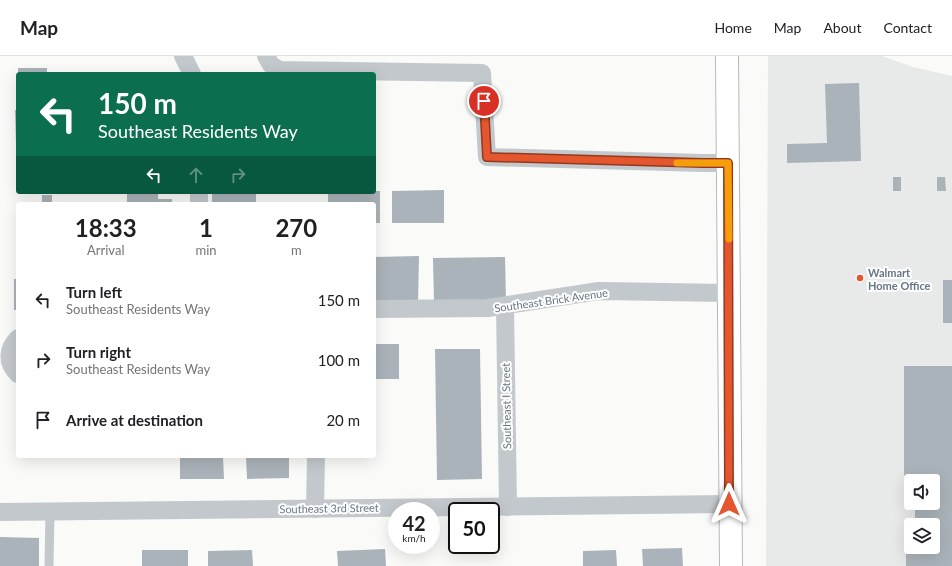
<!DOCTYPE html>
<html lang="en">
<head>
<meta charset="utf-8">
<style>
  :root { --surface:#fff; --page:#f6f6f6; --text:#202124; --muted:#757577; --line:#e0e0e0 }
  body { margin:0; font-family:Lato,sans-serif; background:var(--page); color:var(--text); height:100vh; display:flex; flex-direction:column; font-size:15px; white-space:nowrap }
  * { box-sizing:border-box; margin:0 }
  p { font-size:13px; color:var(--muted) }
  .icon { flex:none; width:22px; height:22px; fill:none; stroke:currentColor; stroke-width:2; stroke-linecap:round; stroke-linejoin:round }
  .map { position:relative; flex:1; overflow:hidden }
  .side { position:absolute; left:16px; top:146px; width:360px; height:256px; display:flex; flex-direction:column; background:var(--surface); border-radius:4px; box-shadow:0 4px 16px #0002 }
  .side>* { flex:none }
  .banner { position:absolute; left:16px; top:16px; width:360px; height:122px; border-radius:4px; box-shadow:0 4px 16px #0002; background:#0b6e4f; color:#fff; overflow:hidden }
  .fabs { position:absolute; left:904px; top:418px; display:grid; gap:8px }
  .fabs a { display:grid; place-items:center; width:36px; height:36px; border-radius:4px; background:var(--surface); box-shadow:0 4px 16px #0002; font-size:20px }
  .speed { position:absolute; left:388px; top:446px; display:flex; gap:8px; font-size:20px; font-weight:700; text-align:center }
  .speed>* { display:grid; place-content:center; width:52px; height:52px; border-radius:50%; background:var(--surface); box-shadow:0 4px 16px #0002; line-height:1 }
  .speed small { font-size:10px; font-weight:400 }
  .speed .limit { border:2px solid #111; border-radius:6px; background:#fff; color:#111 }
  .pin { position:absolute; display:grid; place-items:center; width:34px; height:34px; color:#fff; margin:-17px; border:2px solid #fff; border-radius:50%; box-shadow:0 1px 4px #0007 }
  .me { position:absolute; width:44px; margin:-22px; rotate:0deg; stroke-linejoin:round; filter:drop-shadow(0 0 3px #0008) }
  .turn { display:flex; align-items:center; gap:14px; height:84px; padding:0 16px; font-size:18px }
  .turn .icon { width:52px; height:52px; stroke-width:2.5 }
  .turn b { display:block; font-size:28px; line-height:34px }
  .lanes { display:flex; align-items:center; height:38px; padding:0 16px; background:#0003; justify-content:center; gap:20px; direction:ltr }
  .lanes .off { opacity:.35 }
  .eta { display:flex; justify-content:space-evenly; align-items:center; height:68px; text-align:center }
  .eta b { font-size:24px; font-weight:700; line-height:28px }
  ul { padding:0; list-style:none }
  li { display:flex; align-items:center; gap:12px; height:60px; padding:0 16px }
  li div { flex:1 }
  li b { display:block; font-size:15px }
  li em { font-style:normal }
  header { display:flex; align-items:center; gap:24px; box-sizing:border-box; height:56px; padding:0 20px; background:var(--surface); border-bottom:1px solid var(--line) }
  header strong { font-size:19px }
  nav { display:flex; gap:22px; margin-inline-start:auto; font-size:14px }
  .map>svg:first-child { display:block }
</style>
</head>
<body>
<header>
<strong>Map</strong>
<nav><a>Home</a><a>Map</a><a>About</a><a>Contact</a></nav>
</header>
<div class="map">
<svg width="952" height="510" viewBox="0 0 952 510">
  <rect width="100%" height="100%" fill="#fafaf8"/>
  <path fill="#e8e9e9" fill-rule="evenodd" d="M 768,0 L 882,0 L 913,11 L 952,20 L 952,510 L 766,510 ZM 911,425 L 933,425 L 933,447 L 911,447 ZM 911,469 L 933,469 L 933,491 L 911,491 Z"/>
  <g fill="#aab3b9">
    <rect x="18" y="12" width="29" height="6"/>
    <polygon points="859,27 861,105 787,107 787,88 827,87 825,28"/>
    <polygon points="15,54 18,54 18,88 16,88"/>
    <rect x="893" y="121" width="8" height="14"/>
    <polygon points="937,121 945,121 946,135 937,135"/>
    <polygon points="444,134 444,167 392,167 392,135"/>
    <polygon points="374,135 380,135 380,167 374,167 374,148 328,148 328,136 374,136"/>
    <rect x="212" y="136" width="44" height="12"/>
    <polygon points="127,137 158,137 158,143 172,143 172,148 127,148"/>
    <rect x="42" y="139" width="10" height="9"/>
    <polygon points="419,200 418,246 374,246 374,201"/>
    <polygon points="505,201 506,246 434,246 433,202"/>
    <rect x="14" y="223" width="4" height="31"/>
    <rect x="943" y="224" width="9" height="43"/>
    <rect x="374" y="288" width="25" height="35"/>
    <polygon points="435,293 480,293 482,423 437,424"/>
    <polygon points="904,310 952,310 952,510 906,510 906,482 911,482 911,491 933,491 933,469 915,469 915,447 933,447 933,425 904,424"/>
    <polygon points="180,400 223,400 224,423 180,423"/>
    <polygon points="246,400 289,400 289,422 247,423"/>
    <polygon points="0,481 39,482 39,510 0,510"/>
    <polygon points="682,492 683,510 643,510 642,493"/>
    <polygon points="385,493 386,510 338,510 337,495"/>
    <rect x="142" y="494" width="46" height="16"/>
    <polygon points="252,494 253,510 208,510 208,495"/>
    <polygon points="616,494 617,510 583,510 583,495"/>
  </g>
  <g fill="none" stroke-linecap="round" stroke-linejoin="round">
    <g stroke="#b3babf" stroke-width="24">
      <polyline id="secondary" points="727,0 731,510"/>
    </g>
    <polyline stroke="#c3c8cc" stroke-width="9" points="49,510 50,455"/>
    <g stroke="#c3c8cc" stroke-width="18">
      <polyline points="183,0 192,18"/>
      <polyline points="266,0 271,9 280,14 482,17 487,101 703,107 728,107"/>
      <polyline points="199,136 199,148"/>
      <polyline points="505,250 508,451"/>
      <polyline points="374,253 488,252 599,235 729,237"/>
      <path d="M 18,282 C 7,293 6,307 18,318"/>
      <polyline points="315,453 316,400"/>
      <polyline points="0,456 729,448"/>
    </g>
    <use href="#secondary" stroke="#fff" stroke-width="22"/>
  </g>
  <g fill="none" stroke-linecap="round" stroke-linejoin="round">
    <g stroke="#94391e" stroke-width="10">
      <polyline id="route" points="484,45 487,101 703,107 728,107 729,448"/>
    </g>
    <use href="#route" stroke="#e4572e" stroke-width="7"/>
    <polyline stroke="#f59e0b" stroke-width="7" points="677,107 728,107 729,183"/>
  </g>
  <circle fill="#e4572e" stroke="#fff" stroke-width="1.5" cx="860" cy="222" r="4"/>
  <g text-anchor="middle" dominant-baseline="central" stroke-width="4" stroke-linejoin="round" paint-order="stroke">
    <g font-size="11" font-weight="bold" fill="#657683" stroke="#fff" text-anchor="start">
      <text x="868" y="216">Walmart<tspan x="868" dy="13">Home Office</tspan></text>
    </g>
    <g font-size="11" fill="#657683" stroke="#fff">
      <text transform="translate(551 244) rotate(-8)">Southeast Brick Avenue</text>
      <text transform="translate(506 350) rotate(-91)">Southeast I Street</text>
      <text transform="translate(329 452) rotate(-1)">Southeast 3rd Street</text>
    </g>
  </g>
</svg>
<div class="fabs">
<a><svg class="icon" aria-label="sound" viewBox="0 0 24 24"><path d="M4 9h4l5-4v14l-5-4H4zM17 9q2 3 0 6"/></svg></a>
<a><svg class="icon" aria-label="layers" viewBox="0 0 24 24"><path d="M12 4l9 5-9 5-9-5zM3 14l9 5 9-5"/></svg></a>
</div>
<div class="speed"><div>42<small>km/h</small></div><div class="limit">50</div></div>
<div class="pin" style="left:484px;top:45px;background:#d93025"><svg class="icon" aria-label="arrive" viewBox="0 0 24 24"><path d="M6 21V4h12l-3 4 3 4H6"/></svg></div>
<svg class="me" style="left:729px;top:448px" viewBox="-20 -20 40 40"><path d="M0-17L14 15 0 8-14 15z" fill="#e4572e" stroke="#fff" stroke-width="4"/></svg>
<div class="banner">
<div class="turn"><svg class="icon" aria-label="left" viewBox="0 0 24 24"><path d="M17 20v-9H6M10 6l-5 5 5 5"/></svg><div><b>150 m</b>Southeast Residents Way</div></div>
<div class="lanes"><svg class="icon" aria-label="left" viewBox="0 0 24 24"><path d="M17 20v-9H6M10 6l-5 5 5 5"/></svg><svg class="icon off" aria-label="ahead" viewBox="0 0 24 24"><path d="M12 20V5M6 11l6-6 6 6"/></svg><svg class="icon off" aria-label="right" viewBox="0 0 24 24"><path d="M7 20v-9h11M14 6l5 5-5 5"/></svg></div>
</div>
<section class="side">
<div class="eta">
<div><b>18:33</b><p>Arrival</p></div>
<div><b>1</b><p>min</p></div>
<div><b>270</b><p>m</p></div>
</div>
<ul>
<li><svg class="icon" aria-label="left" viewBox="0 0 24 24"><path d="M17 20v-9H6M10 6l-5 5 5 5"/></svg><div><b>Turn left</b><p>Southeast Residents Way</p></div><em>150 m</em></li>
<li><svg class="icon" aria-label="right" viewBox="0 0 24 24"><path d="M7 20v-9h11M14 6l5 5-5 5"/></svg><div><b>Turn right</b><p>Southeast Residents Way</p></div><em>100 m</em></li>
<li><svg class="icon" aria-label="arrive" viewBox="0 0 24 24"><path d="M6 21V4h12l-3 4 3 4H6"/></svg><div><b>Arrive at destination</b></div><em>20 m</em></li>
</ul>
</section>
</div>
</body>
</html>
